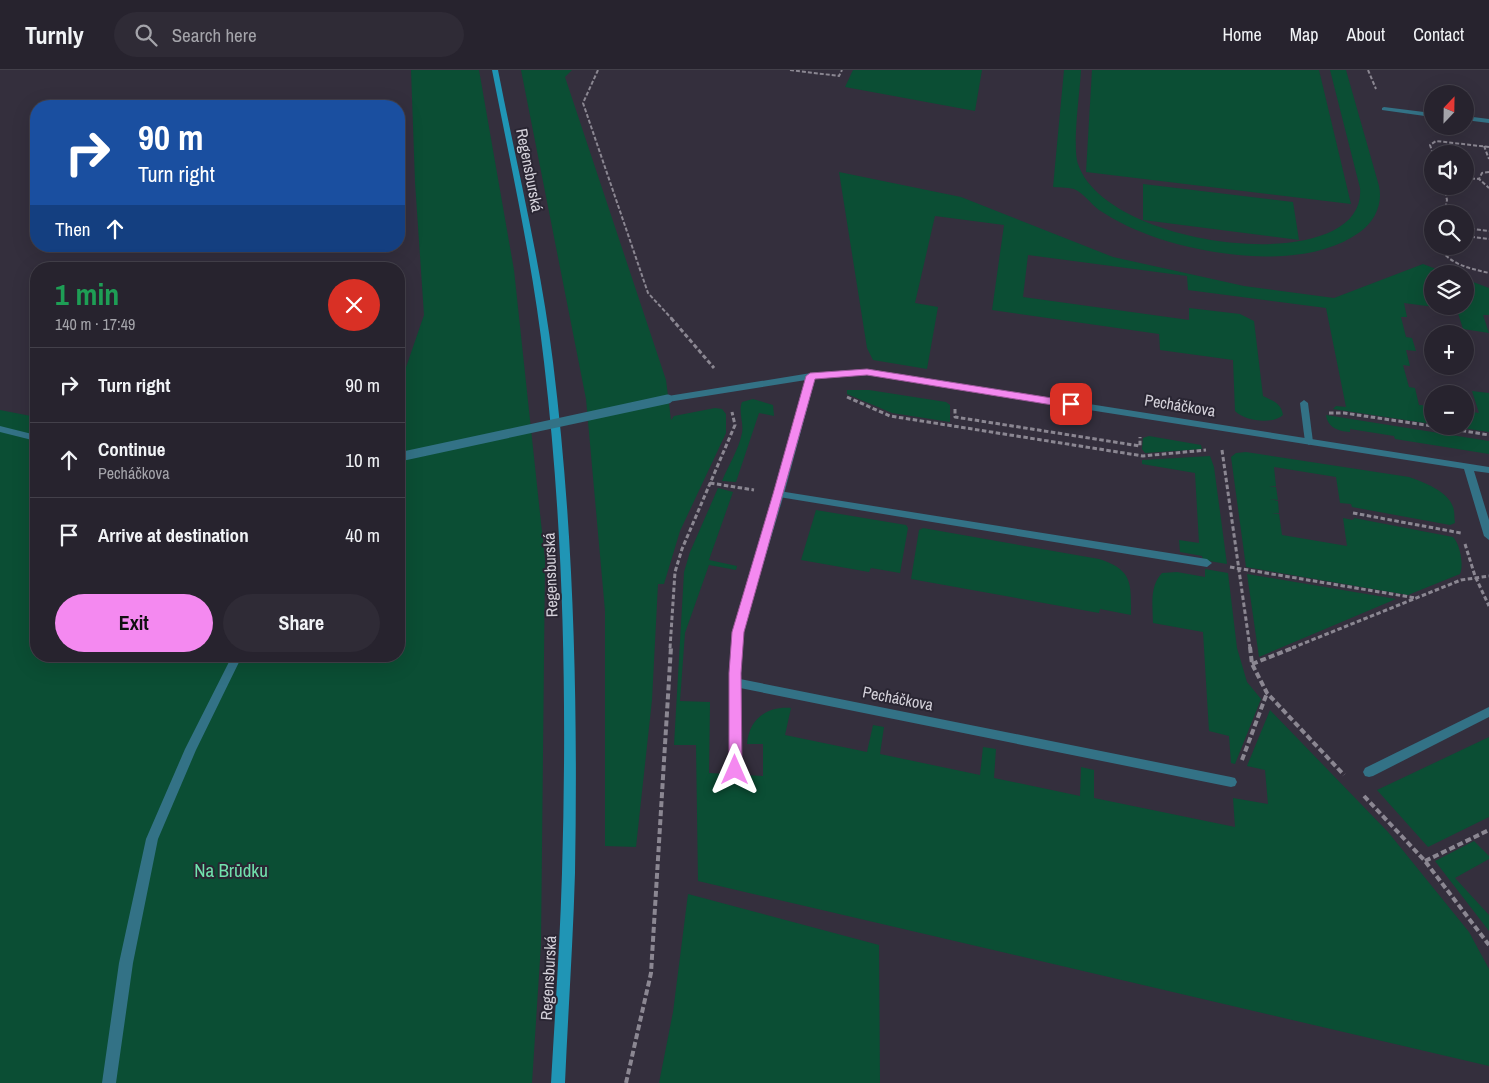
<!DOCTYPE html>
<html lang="en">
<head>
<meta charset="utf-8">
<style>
  :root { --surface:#27232e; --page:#2f2b36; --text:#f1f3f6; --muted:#a4a4aa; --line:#43404a; --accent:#f489f0 }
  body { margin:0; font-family:"Archivo Narrow",sans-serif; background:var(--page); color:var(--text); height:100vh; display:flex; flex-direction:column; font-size:19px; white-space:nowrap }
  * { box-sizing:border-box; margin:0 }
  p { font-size:16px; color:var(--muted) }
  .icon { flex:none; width:28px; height:28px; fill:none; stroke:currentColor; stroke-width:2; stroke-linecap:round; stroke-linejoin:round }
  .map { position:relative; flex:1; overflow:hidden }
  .details { position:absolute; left:30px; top:192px; width:375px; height:400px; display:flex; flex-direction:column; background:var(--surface); border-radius:20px; box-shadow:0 5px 20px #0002,0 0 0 1px var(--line) }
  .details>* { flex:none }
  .top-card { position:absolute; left:30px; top:30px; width:375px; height:152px; border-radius:20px; box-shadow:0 5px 20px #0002,0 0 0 1px var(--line); background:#1a4fa0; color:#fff; overflow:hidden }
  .needle { width:32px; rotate:22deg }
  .tools { position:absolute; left:1424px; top:15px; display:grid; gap:10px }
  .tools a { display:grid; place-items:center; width:50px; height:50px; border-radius:50%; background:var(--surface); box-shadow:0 5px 20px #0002,0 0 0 1px var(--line); font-size:25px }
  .pin { position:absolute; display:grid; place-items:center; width:42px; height:42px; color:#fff; margin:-21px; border-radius:10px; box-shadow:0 2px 8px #0006 }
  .me { position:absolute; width:55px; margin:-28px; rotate:0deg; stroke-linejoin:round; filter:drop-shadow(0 0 4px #0008) }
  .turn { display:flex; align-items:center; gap:18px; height:105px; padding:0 25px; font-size:22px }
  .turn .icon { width:65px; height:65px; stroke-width:2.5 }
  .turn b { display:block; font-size:35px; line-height:42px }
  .then { display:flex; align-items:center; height:48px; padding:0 25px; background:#0003; gap:10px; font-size:19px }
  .round { display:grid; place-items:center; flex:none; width:52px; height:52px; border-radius:26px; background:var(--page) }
  .headline { display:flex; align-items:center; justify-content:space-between; height:85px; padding:0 25px }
  h1 { font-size:30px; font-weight:800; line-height:38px; color:#1e9e55 }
  .primary-button { display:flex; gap:10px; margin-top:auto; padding:10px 25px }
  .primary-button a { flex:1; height:58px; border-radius:30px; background:var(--accent); color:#111; font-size:20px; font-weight:800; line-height:58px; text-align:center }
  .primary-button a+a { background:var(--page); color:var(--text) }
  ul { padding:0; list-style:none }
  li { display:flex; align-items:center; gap:15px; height:75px; padding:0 25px; border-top:1px solid var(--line) }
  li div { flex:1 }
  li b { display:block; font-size:19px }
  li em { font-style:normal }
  header { display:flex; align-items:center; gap:30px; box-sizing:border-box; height:70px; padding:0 25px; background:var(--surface); border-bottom:1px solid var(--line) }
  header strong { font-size:24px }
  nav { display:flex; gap:28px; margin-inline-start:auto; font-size:18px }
  .search { width:350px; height:45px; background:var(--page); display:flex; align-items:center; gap:12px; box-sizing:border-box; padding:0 18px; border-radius:28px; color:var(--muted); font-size:19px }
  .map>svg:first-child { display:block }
</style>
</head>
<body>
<header>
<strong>Turnly</strong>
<div class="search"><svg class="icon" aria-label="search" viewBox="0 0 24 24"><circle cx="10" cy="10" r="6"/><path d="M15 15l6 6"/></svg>Search here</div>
<nav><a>Home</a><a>Map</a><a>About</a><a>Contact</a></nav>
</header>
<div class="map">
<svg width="1489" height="1013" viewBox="0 0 1489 1013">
  <rect width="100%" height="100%" fill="#342f3d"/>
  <g fill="#0b4e34">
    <polygon points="411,0 479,0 514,200 545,490 541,874 532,1013 0,1013 0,340 36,347 36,586 399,586 399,313 403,306 424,245 415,112"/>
    <polygon points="521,0 572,0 565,7 666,310 671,350 674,346 715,338 722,339 726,344 726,363 680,461 664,514 658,514 652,630 636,777 605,776 605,541 586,329"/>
    <polygon points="853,0 982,0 975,41 845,17"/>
    <path d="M 1064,0 L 1081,0 C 1080,22 1072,76 1078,94 C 1107,181 1368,209 1360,118 L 1330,0 L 1346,0 L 1379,116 C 1383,134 1375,151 1360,162 C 1308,200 1214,187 1157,168 C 1137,161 1117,152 1099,140 C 1091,134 1084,124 1076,120 C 1071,117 1060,118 1053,117 Z"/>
    <polygon points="1092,0 1319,0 1351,134 1086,102"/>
    <path d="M 839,102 L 961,127 L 1113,187 L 1244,216 L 1334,228 L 1423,194 L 1449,204 L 1432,204 L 1432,236 L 1465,236 L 1465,209 L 1489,218 L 1489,245 L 1483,245 L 1489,263 L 1463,259 L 1457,240 L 1404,233 L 1407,247 L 1401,247 L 1406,267 L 1412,268 L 1416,281 L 1406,280 L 1410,296 L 1403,295 L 1409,317 L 1415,318 L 1419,335 L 1432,336 L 1432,354 L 1333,339 L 1336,336 L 1346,337 L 1326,238 L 1188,220 L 1187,206 L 1028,185 L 1023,227 L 1189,250 L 1189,238 L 1240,244 L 1254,251 L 1263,326 C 1273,331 1281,333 1283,345 C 1272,355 1245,351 1235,341 L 1233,290 L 1160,280 L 1159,264 L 992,240 L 1004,155 L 935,146 L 915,233 L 938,237 L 927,299 L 873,290 L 867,278 Z"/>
    <polygon points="1143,114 1293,132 1299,170 1143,150"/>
    <polygon points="847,320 869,320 946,332 950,335 950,352 892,343 847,324"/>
    <polygon points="1472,321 1489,323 1489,362 1449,356 1465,356 1465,341 1479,343"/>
    <path d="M 753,329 L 773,335 L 774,346 L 759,343 L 736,412 L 722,411 C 728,396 739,379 742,363 C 744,353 738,342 742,332 Z"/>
    <path d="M 1326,345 L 1489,371 L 1489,384 L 1395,369 L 1394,366 L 1350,359 L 1350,362 C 1338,361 1328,358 1326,345 Z"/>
    <polygon points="1149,366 1201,375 1202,379 1145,383 1142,379 1143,368"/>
    <path d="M 1246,382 L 1409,407 C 1423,412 1448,421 1453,437 C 1455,442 1454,448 1455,453 L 1450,455 L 1352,437 L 1351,434 L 1340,433 L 1336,407 L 1274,397 L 1276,416 L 1269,416 L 1276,417 L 1278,430 L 1270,429 L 1278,431 L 1279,443 L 1272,443 L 1279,444 L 1282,465 L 1347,476 L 1343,448 L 1353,450 L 1354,448 L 1453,467 C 1460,474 1464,495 1460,504 L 1408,525 L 1246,497 L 1231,387 L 1236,383 Z"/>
    <polygon points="1210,386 1214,397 1227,494 1203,490 1202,486 1180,482 1179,470 1199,473 1195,403 1142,394 1142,390"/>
    <path d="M 718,418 L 733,422 L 709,490 L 737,496 L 736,500 L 709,495 L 685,563 L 680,631 L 710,632 L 709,703 L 763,706 L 763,674 L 747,674 C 749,649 767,636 791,638 L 785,665 L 867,682 L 873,655 L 884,657 L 880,684 L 980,705 L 983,677 L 996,679 L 994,708 L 1080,726 L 1081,697 L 1094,700 L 1094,728 L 1235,757 L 1233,728 L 1268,734 L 1265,700 L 1247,696 L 1270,640 L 1388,762 L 1469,862 L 1489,899 L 1489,996 L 698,811 L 696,675 L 674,675 L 684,502 L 690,482 Z"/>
    <polygon points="816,440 906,455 908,458 900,503 871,498 869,502 801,490"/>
    <path d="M 923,458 L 1099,489 C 1133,500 1131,513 1131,545 L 1100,539 L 1099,543 L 911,509 L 919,460 Z"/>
    <path d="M 1205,499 L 1228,503 L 1237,578 L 1247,612 L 1261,629 L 1235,694 L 1231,693 L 1229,666 L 1209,661 L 1203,562 L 1153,553 C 1153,535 1149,517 1162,503 L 1177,502 L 1205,507 Z"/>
    <polygon points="1247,504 1396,529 1259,587"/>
    <polygon points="1489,667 1489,747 1428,777 1377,720"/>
    <polygon points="1474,771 1489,786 1489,789 1455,808 1489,845 1489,861 1435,791"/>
    <polygon points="688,824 879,875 880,1013 659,1013 673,942"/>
  </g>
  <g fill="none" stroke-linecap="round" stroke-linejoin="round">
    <g stroke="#8b8792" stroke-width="2" stroke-dasharray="4 2" stroke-linecap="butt">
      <polyline points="598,0 583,33 648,223 672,249"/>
      <polyline points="790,0 839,6 842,0"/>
      <polyline points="1368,0 1376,19"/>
      <polyline points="1484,76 1489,89"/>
      <polyline points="1433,84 1430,75 1436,71 1489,77"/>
      <polyline points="1489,102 1482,103 1479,109 1489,118"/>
      <polyline points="1465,108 1479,109"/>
      <polyline points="1444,116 1447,130 1444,144"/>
      <polyline points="1465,158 1489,161"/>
      <polyline points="1465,166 1489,169"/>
      <path d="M 1438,176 C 1450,195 1469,198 1489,203"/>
    </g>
    <g stroke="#8b8792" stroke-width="3" stroke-dasharray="4.5 2.5" stroke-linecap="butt">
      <polyline points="671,248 714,298"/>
      <polyline points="847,327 890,346 1143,386 1206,380"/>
      <polyline points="955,339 955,347 1140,376 1140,367"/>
      <polyline points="1329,343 1344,343 1432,356"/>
      <polyline points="1434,356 1489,365"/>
      <polyline points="1222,380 1250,578"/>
      <polyline points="710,413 754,420"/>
      <polyline points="1353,443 1461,463"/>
      <polyline points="1465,474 1475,506 1489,536"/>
      <polyline points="1230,497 1416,528"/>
      <polyline points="670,578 675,502 682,479 735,355 732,342"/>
      <polyline points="1292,578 1461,510 1489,506"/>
    </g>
    <g stroke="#8b8792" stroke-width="4" stroke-dasharray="6 3" stroke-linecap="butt">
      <polyline points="1250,577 1252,594 1267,623 1344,705"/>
      <polyline points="1252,594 1295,577"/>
      <polyline points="1242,690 1267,623"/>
      <polyline points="1364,726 1425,791 1489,875"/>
      <polyline points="1425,791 1489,760"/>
      <polyline points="626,1013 651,903 671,577"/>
    </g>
    <g fill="#337286" fill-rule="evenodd">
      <polygon points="1384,37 1432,43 1432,47 1382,40 1382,38"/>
      <polygon points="1465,46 1489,49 1489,53 1465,50"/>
      <polygon points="1304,330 1308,333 1313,372 1309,375 1305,372 1300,333"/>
      <polygon points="232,586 242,586 196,680 158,769 133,893 116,1013 102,1013 119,893 146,769 185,679"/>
      <polygon points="1489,637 1489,647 1373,706 1369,707 1365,706 1363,702 1365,698"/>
    </g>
    <polygon fill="#337286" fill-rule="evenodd" points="779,421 1207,489 1212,493 1207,497 779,427 774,424"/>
    <g fill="#337286" fill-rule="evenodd">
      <polygon points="867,299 1489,397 1489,403 1474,401 1489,450 1489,470 1484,466 1464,399 867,305 815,309 784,424 743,562 740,609 1231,707 1235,708 1237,712 1235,716 1231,717 740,618 741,700 739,704 735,705 731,704 729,700 730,603 733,562 774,424 806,310 668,332 664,329 668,326 811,303"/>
      <polygon points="0,356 36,365 36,371 0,362"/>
    </g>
    <path fill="#2095b5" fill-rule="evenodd" d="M 492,0 L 498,0 C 517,97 541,194 553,292 C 574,461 578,633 575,803 C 573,873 568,943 565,1013 L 551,1013 C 555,943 560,873 562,803 C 567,633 564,461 544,292 C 533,194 511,97 492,0 Z"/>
    <polyline stroke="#337286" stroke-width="9" points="399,387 668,329"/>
  </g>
  <polygon fill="#f489f0" stroke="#9f599c" points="867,299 1071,331 1076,334 1071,338 867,305 815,309 744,562 741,603 742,700 740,704 735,706 730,704 729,700 729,603 732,562 773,424 806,306 810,303"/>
  <g text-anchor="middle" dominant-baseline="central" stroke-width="4" stroke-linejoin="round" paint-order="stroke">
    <g font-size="16" fill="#d4d1da" stroke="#2a2633">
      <text transform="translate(530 100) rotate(79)">Regensburská</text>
      <text transform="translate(1180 335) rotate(9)">Pecháčkova</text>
      <text transform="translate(550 505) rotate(-92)">Regensburská</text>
      <text transform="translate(898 628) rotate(11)">Pecháčkova</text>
      <text transform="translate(548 908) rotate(-87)">Regensburská</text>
    </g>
    <g font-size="19" fill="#71e2ad" stroke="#2a2633">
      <text x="231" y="800">Na Brůdku</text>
    </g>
  </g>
</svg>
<div class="tools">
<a><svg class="needle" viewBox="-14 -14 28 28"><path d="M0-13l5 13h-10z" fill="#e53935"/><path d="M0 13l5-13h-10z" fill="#a4a4aa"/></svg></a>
<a><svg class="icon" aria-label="sound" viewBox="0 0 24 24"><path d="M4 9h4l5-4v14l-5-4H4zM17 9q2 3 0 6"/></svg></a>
<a><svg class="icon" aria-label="search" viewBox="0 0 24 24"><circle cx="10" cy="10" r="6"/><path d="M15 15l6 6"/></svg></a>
<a><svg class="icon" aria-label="layers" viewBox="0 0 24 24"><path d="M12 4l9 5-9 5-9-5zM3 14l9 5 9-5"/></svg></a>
<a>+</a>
<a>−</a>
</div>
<div class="pin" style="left:1071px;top:334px;background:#d93025"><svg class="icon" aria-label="arrive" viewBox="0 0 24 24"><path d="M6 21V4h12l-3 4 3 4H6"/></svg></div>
<svg class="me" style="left:735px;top:700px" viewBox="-20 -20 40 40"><path d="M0-17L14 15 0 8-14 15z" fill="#f489f0" stroke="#fff" stroke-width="4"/></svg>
<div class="top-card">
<div class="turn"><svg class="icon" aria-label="right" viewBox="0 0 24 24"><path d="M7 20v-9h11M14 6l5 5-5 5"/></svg><div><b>90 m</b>Turn right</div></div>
<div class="then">Then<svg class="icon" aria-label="ahead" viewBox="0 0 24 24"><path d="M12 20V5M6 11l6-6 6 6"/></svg></div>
</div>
<section class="details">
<div class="headline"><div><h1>1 min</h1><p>140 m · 17:49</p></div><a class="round" style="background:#d93025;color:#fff"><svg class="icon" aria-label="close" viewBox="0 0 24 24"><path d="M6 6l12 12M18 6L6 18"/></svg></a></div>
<ul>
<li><svg class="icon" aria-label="right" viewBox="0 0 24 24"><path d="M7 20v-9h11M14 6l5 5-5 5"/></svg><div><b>Turn right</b></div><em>90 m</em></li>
<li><svg class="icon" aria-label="ahead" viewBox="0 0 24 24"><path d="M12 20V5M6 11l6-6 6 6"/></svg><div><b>Continue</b><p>Pecháčkova</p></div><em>10 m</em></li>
<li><svg class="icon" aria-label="arrive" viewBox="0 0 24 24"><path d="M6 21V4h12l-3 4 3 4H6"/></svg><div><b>Arrive at destination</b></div><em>40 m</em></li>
</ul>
<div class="primary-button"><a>Exit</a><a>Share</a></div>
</section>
</div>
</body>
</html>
